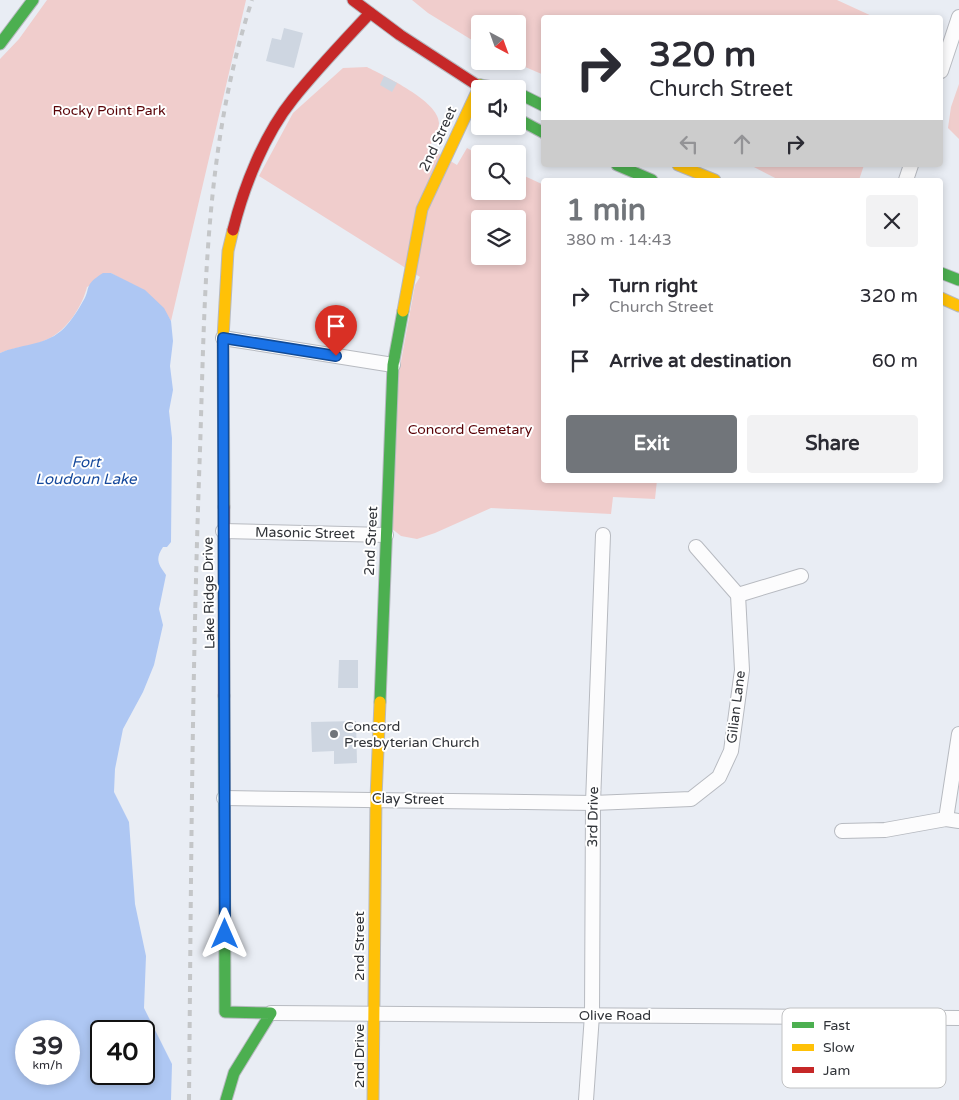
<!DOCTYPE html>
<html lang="en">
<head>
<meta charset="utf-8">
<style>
  :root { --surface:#fff; --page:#f2f2f3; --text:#2b2b33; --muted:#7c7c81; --accent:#71757a }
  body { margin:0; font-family:"Varela Round",sans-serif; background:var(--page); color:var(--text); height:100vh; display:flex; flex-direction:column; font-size:19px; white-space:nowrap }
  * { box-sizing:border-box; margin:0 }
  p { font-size:16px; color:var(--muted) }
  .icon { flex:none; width:28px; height:28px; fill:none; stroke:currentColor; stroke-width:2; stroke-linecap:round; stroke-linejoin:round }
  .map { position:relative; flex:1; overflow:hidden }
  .panel { position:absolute; left:541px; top:178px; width:402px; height:305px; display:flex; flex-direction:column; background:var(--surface); border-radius:5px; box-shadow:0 2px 8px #0003 }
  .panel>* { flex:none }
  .hud { position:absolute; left:541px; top:15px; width:402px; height:152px; border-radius:5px; box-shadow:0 2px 8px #0003; background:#fff; color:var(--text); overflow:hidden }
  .needle { width:32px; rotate:139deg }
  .controls { position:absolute; left:471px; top:15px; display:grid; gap:10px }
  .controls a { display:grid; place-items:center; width:55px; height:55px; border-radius:5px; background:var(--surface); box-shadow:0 2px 8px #0003; font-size:25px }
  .speed { position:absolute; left:15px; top:1020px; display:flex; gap:10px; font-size:25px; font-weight:700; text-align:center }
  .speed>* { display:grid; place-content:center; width:65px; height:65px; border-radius:50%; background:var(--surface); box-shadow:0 2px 8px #0003; line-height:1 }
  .speed small { font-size:12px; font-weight:400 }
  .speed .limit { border:2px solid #111; border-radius:8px; background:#fff; color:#111 }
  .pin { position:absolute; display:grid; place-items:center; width:42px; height:42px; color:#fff; margin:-51px -21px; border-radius:50% 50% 50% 0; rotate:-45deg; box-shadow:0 0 5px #0007 }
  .pin .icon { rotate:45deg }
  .me { position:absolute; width:55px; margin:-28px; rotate:0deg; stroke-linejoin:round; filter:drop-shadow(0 0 4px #0008) }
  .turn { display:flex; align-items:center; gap:18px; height:105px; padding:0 25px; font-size:22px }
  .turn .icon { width:65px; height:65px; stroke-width:2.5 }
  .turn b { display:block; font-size:35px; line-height:42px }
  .lanes { display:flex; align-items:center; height:48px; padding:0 25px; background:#0003; justify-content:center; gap:25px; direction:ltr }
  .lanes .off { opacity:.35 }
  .round { display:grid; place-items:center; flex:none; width:52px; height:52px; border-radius:5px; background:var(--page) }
  .summary { display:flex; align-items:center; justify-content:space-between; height:85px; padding:0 25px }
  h1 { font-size:30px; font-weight:800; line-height:38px; color:var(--accent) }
  .primary-button { display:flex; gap:10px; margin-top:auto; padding:10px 25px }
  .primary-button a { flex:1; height:58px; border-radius:5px; background:var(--accent); color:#fff; font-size:20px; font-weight:800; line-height:58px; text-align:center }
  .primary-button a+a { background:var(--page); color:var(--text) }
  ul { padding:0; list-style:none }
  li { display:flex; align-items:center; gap:15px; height:65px; padding:0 25px }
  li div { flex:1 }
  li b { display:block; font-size:19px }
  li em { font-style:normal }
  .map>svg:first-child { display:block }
</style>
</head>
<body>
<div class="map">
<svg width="959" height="1100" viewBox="0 0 959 1100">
  <rect width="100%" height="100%" fill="#e9edf4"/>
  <g fill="#f0cdcc" fill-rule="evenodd">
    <path d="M 47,0 L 246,0 L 171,321 C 158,298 133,286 111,273 L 87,287 C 82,307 67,330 48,339 C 34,347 17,346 0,353 L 0,59 L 19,39 Z"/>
    <polygon points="412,0 837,0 874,17 544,18 544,75 511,61 518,61 518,24 480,24 480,45 428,13"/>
    <path d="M 367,67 C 384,76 439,101 439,123 C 439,130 432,141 429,148 L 457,165 L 467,148 L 480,155 L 480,191 L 518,191 L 518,173 L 544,185 L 544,480 L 657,480 L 655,499 L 613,497 L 611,514 L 491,508 L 435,533 L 417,539 L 401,536 L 391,528 L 399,372 L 415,285 L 420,277 L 259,176 L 293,113 L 343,68 ZM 480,219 L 518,219 L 518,256 L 480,256 Z"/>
    <polygon points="959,84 959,139 948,128 951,107"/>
    <polygon points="750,165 864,165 859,180 779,180"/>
  </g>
  <path fill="#aec7f3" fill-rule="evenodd" d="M 103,273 L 111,273 L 145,290 L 164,308 L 171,321 L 173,341 L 170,366 L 173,390 L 169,411 L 172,438 L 171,542 L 167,547 L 163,547 C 155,559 158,564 166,575 L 159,609 L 163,625 L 154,665 L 143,692 L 123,729 L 115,769 L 114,792 L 129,822 L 135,904 L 146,956 L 144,1008 L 172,1064 L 171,1100 L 0,1100 L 0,353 C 20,344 43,346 61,331 C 69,324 77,312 82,303 C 92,288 82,286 103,273 ZM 69,1031 L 69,1074 L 26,1074 L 26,1031 ZM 144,1031 L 144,1074 L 101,1074 L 101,1031 Z"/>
  <g fill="#ced6e1">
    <polygon points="284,28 303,33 294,68 266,61 272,38 281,40"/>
    <polygon points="384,76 397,83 392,92 380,85"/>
    <polygon points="339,660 358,660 358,688 338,688"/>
    <polygon points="356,721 357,763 334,764 334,751 312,752 311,722"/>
  </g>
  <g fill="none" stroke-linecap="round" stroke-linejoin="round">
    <g stroke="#b7bac0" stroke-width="16">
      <g id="street">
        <polyline points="941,71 959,17"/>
        <polyline points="906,180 911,165"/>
        <polyline points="223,338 393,365"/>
        <polyline points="223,531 386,535"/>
        <polyline points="738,595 801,576"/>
        <polyline points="224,798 593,803 691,799 719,777 731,751 742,670 738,595 696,547"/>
        <polyline points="946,819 959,734"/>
        <polyline points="842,831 885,830 946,819 959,821"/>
        <polyline points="271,1013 959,1018"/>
        <polyline points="586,1100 592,1015 593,803 603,535"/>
      </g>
    </g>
    <g stroke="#b7bac0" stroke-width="13">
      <g id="fast">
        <polyline points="0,44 33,0"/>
        <polyline points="480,85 505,89"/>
        <polyline points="518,93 544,106"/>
        <polyline points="518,119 544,133"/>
        <polyline points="617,165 652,180"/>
        <polyline points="941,273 959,280"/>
        <polyline points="224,696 225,1012 271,1013 234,1073 226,1100"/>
        <polyline points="380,702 393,365 403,311"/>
      </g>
    </g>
    <g stroke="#b7bac0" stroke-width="13">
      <g id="slow">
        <polyline points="678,165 715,180"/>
        <polyline points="941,298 959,306"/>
        <polyline points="403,311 422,209 480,85"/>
        <polyline points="224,507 223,338 228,251 233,230"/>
        <polyline points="373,1100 376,798 380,702"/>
      </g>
    </g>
    <g stroke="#b7bac0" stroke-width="13">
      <g id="jam">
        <polyline points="353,0 400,35 483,89"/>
        <path d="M 233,230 C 244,186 264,135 293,99 C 317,69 344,41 370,13"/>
        <polyline points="224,507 224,696"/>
      </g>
    </g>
    <use href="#street" stroke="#fcfcfd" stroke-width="14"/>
    <use href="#fast" stroke="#4caf50" stroke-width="11"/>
    <use href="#slow" stroke="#ffc107" stroke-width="11"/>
    <use href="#jam" stroke="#c62828" stroke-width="11"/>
    <path stroke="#c4c6c8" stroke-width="4" stroke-dasharray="6 6" stroke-linecap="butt" d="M 189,1100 C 191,883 192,667 200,450 C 205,298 204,147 252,0"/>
  </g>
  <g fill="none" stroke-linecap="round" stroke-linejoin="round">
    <g stroke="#114b97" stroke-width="12">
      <polyline id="route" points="225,934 223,338 336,356"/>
    </g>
    <use href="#route" stroke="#1a73e8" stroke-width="9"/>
  </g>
  <circle fill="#71757a" stroke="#fff" stroke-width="2" cx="334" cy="734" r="5"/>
  <g text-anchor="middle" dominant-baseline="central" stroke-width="4" stroke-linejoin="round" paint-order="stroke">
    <g font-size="14" fill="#590307" stroke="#fff">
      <text x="109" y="110">Rocky Point Park</text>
      <text x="470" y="429">Concord Cemetary</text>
    </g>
    <g font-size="14" fill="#313439" stroke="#fff">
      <text transform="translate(438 139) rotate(-65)">2nd Street</text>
      <text transform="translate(305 533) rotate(1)">Masonic Street</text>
      <text transform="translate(371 541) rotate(-87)">2nd Street</text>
      <text transform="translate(209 593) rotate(-91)">Lake Ridge Drive</text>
      <text transform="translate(736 707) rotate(-83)">Gilian Lane</text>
      <text transform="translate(408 799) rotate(1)">Clay Street</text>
      <text transform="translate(593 817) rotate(-89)">3rd Drive</text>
      <text transform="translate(359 946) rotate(-90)">2nd Street</text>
      <text x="615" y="1015">Olive Road</text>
      <text transform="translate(359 1056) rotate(-90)">2nd Drive</text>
    </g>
    <g font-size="14" fill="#313439" stroke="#fff" text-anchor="start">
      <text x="344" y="726">Concord<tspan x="344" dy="16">Presbyterian Church</tspan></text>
    </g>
    <g font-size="15" font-style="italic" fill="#16499c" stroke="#fff">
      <text x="86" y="462">Fort<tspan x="86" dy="17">Loudoun Lake</tspan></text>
    </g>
  </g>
  <rect x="782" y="1008" width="164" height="80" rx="8" fill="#fff" stroke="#c1c2c4" stroke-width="1"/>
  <rect x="792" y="1022" width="22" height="6" fill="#4caf50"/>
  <rect x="792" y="1044" width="22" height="7" fill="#ffc107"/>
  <rect x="792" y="1067" width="22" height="6" fill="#c62828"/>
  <g font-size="14" fill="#313439">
    <text x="823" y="1030">Fast</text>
    <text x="823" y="1052">Slow</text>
    <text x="823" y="1075">Jam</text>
  </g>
</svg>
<div class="controls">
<a><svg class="needle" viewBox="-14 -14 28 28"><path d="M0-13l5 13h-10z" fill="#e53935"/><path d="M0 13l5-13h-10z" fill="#7c7c81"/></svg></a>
<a><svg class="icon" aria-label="sound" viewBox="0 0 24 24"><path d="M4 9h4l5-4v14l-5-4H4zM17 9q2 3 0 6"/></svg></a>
<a><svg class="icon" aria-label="search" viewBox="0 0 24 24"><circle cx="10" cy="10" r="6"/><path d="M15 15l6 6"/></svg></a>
<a><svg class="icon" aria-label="layers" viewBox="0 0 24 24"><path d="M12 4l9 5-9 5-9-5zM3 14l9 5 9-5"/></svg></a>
</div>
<div class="speed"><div>39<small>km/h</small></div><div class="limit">40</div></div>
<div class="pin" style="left:336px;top:356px;background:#d93025"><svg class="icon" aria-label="arrive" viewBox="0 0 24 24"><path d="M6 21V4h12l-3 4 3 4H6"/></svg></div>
<svg class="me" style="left:225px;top:934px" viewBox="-20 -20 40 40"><path d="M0-17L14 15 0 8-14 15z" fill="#1a73e8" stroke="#fff" stroke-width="4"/></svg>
<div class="hud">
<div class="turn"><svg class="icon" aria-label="right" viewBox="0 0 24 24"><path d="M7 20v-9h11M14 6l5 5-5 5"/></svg><div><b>320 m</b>Church Street</div></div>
<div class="lanes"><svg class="icon off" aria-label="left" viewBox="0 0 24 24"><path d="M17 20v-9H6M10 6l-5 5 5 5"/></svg><svg class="icon off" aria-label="ahead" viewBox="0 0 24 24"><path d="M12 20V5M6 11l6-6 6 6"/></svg><svg class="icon" aria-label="right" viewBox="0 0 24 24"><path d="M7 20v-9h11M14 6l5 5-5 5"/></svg></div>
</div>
<section class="panel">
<div class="summary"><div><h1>1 min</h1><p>380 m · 14:43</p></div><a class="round"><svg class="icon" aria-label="close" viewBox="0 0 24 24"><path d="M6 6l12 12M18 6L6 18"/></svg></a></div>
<ul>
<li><svg class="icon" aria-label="right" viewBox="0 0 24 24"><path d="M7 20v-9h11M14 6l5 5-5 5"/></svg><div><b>Turn right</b><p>Church Street</p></div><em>320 m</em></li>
<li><svg class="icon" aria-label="arrive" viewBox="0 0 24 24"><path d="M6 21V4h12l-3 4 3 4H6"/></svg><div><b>Arrive at destination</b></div><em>60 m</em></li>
</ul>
<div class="primary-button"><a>Exit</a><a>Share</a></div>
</section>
</div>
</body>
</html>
